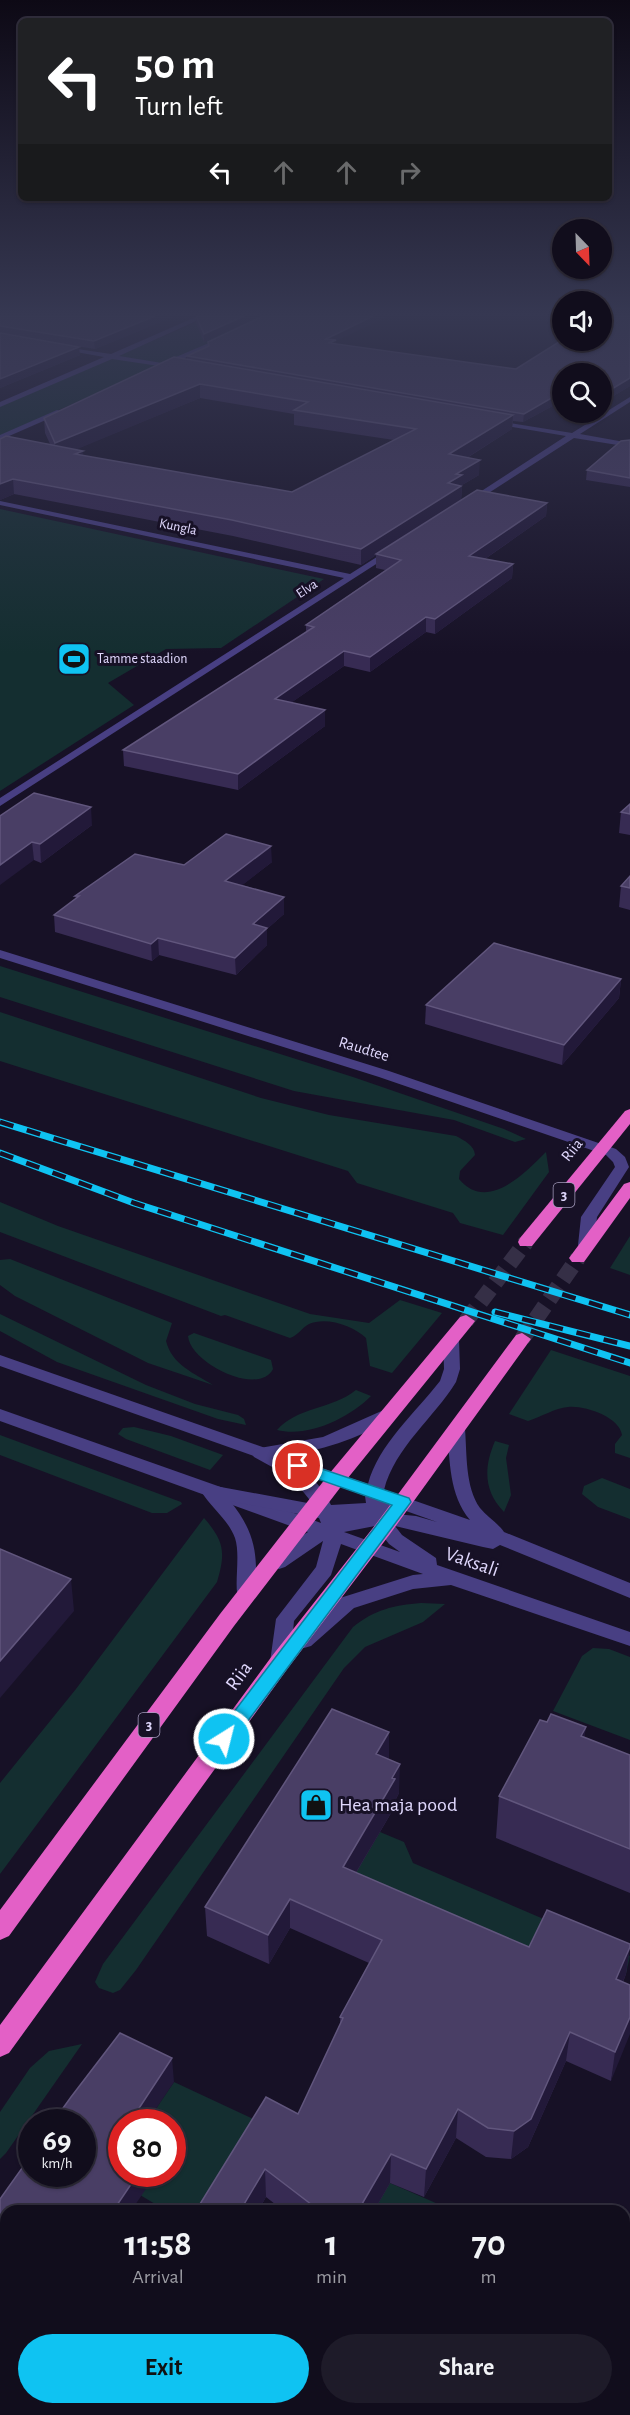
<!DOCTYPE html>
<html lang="en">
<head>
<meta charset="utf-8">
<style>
  :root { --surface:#110d1c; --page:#1e1b29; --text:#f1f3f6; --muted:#9c9ca3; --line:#302d3b; --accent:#0fc3f2 }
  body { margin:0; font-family:"Alegreya Sans",sans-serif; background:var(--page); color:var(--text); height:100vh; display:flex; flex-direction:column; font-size:22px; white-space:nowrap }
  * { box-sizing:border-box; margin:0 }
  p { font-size:20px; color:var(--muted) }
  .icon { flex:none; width:33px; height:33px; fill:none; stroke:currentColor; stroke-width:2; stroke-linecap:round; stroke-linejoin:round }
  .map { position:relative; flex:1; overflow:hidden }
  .panel { position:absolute; left:0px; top:2205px; width:630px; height:210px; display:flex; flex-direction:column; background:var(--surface); border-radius:18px 18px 0 0; box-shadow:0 2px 4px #0004,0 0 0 2px var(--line) }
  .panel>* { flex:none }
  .guide { position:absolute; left:18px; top:18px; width:594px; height:183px; border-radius:9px; box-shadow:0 2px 4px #0004,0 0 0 2px var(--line); background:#202124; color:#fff; overflow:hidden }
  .needle { width:39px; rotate:157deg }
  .buttons { position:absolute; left:552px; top:219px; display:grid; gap:12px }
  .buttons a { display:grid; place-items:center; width:60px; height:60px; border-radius:50%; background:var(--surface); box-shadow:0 2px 4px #0004,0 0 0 2px var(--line); font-size:30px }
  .speed { position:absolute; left:18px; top:2109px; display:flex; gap:12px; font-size:30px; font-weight:700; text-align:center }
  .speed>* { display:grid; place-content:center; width:78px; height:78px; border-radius:50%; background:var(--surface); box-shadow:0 2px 4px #0004,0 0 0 2px var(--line); line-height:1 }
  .speed small { font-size:15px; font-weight:400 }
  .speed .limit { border:9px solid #d22; background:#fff; color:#111 }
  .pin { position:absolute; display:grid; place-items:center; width:51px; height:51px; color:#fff; margin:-26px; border:3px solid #fff; border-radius:50%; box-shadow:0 2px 6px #0007 }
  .me { position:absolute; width:66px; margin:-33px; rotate:36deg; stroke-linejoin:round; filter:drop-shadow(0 0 4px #0008) }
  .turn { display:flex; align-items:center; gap:21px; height:126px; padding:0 18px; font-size:27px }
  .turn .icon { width:78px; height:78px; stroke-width:2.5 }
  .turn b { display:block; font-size:42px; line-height:51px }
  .lanes { display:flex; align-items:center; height:57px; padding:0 18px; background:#0003; justify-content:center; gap:30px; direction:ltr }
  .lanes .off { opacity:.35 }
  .eta { display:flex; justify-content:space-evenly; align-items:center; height:102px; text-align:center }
  .eta b { font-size:36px; font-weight:600; line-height:42px }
  .primary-button { display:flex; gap:12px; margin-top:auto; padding:12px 18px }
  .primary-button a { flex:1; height:69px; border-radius:36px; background:var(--accent); color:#111; font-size:24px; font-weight:600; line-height:69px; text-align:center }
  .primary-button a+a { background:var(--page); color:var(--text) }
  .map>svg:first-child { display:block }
</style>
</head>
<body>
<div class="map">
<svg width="630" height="2415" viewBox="0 0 630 2415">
  <rect width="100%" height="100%" fill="#171126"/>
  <g fill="#142e30">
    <polygon points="211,316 271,316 0,436 0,406"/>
    <polygon points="0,509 324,579 221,648 166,649 108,683 134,705 0,791"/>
    <polygon points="0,966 353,1077 504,1129 526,1139 515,1142 454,1120 294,1091 0,997"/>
    <path d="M 0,1012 L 261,1098 L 329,1115 L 456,1136 C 465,1141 474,1145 475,1155 L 460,1171 L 459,1179 C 487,1213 525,1173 546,1152 L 549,1172 L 503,1235 L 460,1223 L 453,1213 L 357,1183 L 348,1171 L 0,1061 Z"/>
    <path d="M 0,1202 L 58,1226 L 310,1314 L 369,1323 L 400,1300 L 442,1313 L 392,1373 L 370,1366 L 366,1338 C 354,1326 326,1316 309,1324 C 301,1328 299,1335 290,1338 L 225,1315 L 221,1316 L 0,1232 Z"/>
    <polygon points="630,1236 630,1275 610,1268"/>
    <path d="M 10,1259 L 172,1323 L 166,1341 C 172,1365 194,1373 213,1385 L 148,1363 L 15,1296 L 0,1285 L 0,1260 Z"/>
    <polygon points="0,1314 146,1385 195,1404 238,1415 244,1419 246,1425 218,1419 57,1362 0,1331"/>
    <path d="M 194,1333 L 271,1360 L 273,1369 C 259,1397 190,1363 188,1336 Z"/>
    <path d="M 551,1350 L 630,1376 L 630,1458 L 615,1453 L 615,1444 L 622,1435 C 620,1417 584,1405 568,1407 C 555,1408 541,1417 528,1421 L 509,1414 Z"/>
    <path d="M 356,1390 L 371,1396 C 349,1418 308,1438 277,1430 C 297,1407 333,1409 356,1390 Z"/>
    <polygon points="134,1427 171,1436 223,1455 210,1470 126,1439 118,1434 123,1428"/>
    <polygon points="0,1435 181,1502 182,1504 167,1513 152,1513 0,1455"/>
    <path d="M 495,1441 L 509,1445 L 506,1458 L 511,1495 L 504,1512 C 483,1490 484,1467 495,1441 Z"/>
    <polygon points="602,1478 630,1489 630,1519 598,1507 582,1494 584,1486"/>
    <path d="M 204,1518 C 224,1541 226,1552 217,1582 L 0,1874 L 0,1783 L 76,1689 Z"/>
    <path d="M 421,1603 L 445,1604 L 423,1622 L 365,1647 L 344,1668 L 136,1970 L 120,1990 L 113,1993 L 99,1988 L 95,1982 L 103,1964 L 353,1627 C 374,1610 394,1605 421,1603 Z"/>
    <polygon points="593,1648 609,1649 630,1657 630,1740 553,1711 582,1656"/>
    <polygon points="380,1832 404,1842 413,1863 630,1956 626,1974 544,1939 526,1976 342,1896"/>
    <polygon points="82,2044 6,2153 0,2159 0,2112 30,2068 49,2051"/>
    <polygon points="174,2082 266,2125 215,2211 167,2211 140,2195 156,2174 172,2174 172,2122 147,2122"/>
    <polygon points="374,2176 454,2211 374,2211"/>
    <polygon points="336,2409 539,2409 536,2415 341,2415"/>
  </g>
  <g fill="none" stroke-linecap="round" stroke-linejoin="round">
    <g stroke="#352f46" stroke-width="16" stroke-dasharray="16 8" stroke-linecap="butt">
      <polyline points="466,1321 526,1242"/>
      <polyline points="522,1339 578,1258"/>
    </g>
    <g fill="#483f83" fill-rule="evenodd">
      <polygon points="198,316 207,316 119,356 162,363 223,337 228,338 170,365 179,367 179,369 112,359 0,407 0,402 104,357 59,349 57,346 111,354"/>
      <polygon points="630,397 630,402 580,434 630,443 630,447 574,438 470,505 463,503 566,436 494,424 491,420 572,433"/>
      <polygon points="57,410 64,412 0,440 0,435"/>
      <polygon points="0,501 350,574 391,548 398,550 0,806 0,798 344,578 0,505"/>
      <polygon points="0,950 389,1071 616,1149 625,1157 629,1167 597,1217 594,1245 591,1248 581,1248 578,1245 581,1217 615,1167 613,1162 606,1155 379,1077 0,958"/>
      <polygon points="0,1355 342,1475 345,1479 342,1483 330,1483 0,1366"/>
      <polygon points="0,1409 308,1518 311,1523 308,1528 302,1530 296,1528 0,1421"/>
    </g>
    <path fill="#483f83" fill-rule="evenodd" d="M 451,1335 L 459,1340 L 460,1369 L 456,1382 C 434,1418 395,1447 384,1490 L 470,1520 C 449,1495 450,1461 447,1429 L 450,1425 L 462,1425 L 465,1429 C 467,1454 465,1487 480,1508 C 487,1517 498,1523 504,1532 L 630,1583 L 630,1598 L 500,1545 L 493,1549 L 483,1547 L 395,1526 L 402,1535 L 436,1558 L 437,1565 L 630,1632 L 630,1646 L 451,1585 L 413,1589 L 354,1608 L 311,1646 L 304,1648 L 297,1646 L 294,1641 L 297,1636 L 340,1598 L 413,1575 L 423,1574 L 341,1544 L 331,1575 L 294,1621 L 290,1662 L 287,1667 L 280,1669 L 273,1667 L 270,1662 L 276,1619 L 316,1567 L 323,1541 L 285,1567 L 279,1569 L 273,1567 L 270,1562 L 287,1545 L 308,1532 L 296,1528 L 293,1523 L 296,1518 L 302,1516 L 321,1523 L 319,1518 L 230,1501 C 256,1533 258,1555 255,1595 L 253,1600 L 246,1602 L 239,1600 C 233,1588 241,1556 235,1538 C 228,1519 211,1508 201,1491 L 204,1487 L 210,1485 L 313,1504 L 292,1478 L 254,1457 L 251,1453 L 254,1449 L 323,1437 L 386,1409 L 392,1411 L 394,1415 L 392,1419 C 357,1439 321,1451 280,1457 C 302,1468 321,1482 331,1505 L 366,1503 L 365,1496 L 330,1483 L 327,1479 L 330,1475 L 336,1473 L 368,1484 C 378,1445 416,1412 440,1381 L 444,1369 L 443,1340 ZM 392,1506 L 437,1522 L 416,1516 L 386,1513 ZM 375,1526 L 389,1544 L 400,1552 L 344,1532 Z"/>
    <g fill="#e360c6" fill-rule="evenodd">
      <polygon points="630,1109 630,1124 532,1246 520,1246 518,1242 520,1238 625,1111"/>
      <polygon points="630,1182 630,1198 584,1262 572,1262 569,1258 572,1254 624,1184"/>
      <polygon points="466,1315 475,1321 472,1325 343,1484 234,1626 9,1936 0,1940 0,1910 220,1614 329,1474 460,1317"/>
      <polygon points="522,1333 531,1339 528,1343 390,1534 288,1668 9,2053 0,2057 0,2025 272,1656 376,1524 516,1335"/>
    </g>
    <g stroke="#0fc3f2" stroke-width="7">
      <g id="rail">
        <polyline points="0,1122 630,1315"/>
        <polyline points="0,1153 134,1203 630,1363"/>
        <polyline points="495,1312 630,1346"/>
      </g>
    </g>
    <use href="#rail" stroke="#171126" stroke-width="4.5" stroke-dasharray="14" stroke-linecap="butt"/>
  </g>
  <g fill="#372b53" fill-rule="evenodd">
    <polygon points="0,316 175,316 95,349 19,337 80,355 0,388"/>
    <polygon points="196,316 262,316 204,342 196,323"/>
    <path d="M 630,316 L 630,386 L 602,403 L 602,374 L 562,374 L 562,402 L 560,402 L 523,422 L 513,421 L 512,429 L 467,458 L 479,475 L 462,485 L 461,501 L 547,503 L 546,516 L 485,559 L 513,564 L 512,578 L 435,634 L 426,632 L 370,672 L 344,666 L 292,702 L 325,726 L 238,790 L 124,766 L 123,750 L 306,632 L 306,625 L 385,570 L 376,568 L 376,555 L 361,565 L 233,536 L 14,494 L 0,500 L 0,439 L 50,444 L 45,433 L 44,418 L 187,360 L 187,356 L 208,347 L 208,342 L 336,341 L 336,344 L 516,369 L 602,340 ZM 200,398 L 294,414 L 294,425 L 394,440 L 292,492 L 83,456 L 76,449 Z"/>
    <polygon points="630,440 630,487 586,480 587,470"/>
    <polygon points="630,804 630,835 619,833 621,812"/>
    <polygon points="0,816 92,825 41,863 34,860"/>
    <polygon points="272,862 242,885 284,897 284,914 267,929 267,945 236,975 159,955 152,961 55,932 54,915 76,899 75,896 184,865"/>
    <polygon points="630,876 630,910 619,907 621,886"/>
    <polygon points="621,979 619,998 562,1065 425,1024 426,1005"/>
    <polygon points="547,1722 586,1727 584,1737 630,1755 630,1893 496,1838 499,1796"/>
    <polygon points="389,1759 399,1793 394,1803 394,1808 356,1873 529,1947 630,1944 626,1974 623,1982 630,1985 611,2081 566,2061 528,2147 511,2159 486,2157 456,2138 424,2197 390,2183 374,2211 284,2211 266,2197 258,2211 201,2211 200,2204 298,2114 340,2025 340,2017 369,1963 290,1928 269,1964 207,1936 205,1907"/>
    <polygon points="174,2082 6,2211 6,2361 0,2354 0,2199"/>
  </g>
  <g fill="#221939">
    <polygon points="155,316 175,316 95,349 94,341"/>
    <polygon points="244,316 262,316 204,342 204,334"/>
    <polygon points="373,316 389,316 336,341 336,348 326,339"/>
    <polygon points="79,347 80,355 0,388 0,379"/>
    <polygon points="630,378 630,386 602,403 602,395"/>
    <polygon points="200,384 200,398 56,458 55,443"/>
    <polygon points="560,393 560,402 523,422 524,414"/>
    <polygon points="513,415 512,429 449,469 449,454"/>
    <polygon points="83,451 84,465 75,454"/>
    <polygon points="480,460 479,475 462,485 461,501 376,554 376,555 361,565 361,549 448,483 456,474"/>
    <polygon points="13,479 14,494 0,500 0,484"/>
    <polygon points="547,503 546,516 469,570 469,556"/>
    <polygon points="513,564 512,578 435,634 435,619"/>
    <polygon points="426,617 426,632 370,672 370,657"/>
    <polygon points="344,651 344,666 275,714 275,699"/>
    <polygon points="325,710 325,726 238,790 238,774"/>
    <polygon points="91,807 92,825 41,863 40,844"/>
    <polygon points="32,842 34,860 0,885 0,865"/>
    <polygon points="271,846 272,862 226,898 225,881"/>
    <polygon points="284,897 284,914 267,929 267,945 236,975 235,958 253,924"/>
    <polygon points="158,938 159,955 152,961 151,944"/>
    <polygon points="621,979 619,998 562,1065 564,1045"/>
    <polygon points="71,1579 74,1611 0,1698 0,1661"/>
    <polygon points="586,1727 580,1769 581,1736"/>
    <polygon points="389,1732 389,1761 376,1754"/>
    <polygon points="400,1764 399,1793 394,1803 394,1808 342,1896 343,1867"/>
    <polygon points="290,1899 290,1928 269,1964 268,1935"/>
    <polygon points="630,1947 626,1974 612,2008 616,1979"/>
    <polygon points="630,2017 630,2034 611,2081 615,2052"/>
    <polygon points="570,2032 566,2061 528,2147 511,2159 514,2131"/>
    <polygon points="172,2058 174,2082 147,2122 130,2122"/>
    <polygon points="458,2109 456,2138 424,2197 426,2169"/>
    <polygon points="391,2154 390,2183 374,2211 358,2211"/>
    <polygon points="265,2169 266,2197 258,2211 240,2211"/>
    <polygon points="138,2174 156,2174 131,2211 113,2211"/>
  </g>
  <g fill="#493e65" stroke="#61567d" stroke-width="1.5">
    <polygon points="0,316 155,316 94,341 0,326"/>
    <polygon points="196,316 244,316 204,334"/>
    <polygon points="263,316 373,316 326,339 336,340 329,343 516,369 562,340 602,340 602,326 616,316 630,316 630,378 602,395 602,374 562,374 562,393 560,393 524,414 187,356 209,346 208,342"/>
    <polygon points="0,333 79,347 0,379"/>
    <polygon points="174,357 513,415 449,454 480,460 456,474 462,475 448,483 461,486 361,549 232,520 13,479 0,484 0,439 6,436 83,451 75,454 292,492 416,429 294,410 308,402 200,384 55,443 44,418"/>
    <polygon points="630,440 630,478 587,470 621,441"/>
    <polygon points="477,490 547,503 469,556 513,564 435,619 426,617 370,657 344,651 275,699 325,710 238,774 123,750 314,627 306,625 401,560 376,554"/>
    <polygon points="34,793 91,807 40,844 32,842 0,865 0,816"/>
    <polygon points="630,804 630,814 621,812"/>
    <polygon points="226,834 271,846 225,881 284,897 253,924 267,928 235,958 158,938 151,944 54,915 79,896 75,896 135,854 184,865"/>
    <polygon points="630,876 630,888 621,886"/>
    <polygon points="494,943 621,979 564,1045 426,1005"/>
    <polygon points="0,1549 71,1579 0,1661"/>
    <polygon points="332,1709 389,1732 376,1754 400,1764 392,1778 395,1779 343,1867 529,1947 547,1910 630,1944 630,1947 616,1979 630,1985 630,2017 615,2052 570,2032 531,2119 514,2131 488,2128 458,2109 426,2169 391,2154 358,2211 320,2211 265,2169 240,2211 213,2211 200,2204 266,2097 298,2114 343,2018 340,2017 382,1940 290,1899 268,1935 205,1907"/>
    <polygon points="551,1714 586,1727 581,1736 630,1755 630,1849 499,1796 540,1720 547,1722"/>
    <polygon points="120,2033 172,2058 130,2122 122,2122 122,2174 138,2174 113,2211 6,2211 6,2344 0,2337 0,2199 32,2154 32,2174 82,2174 82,2122 53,2122 71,2097"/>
    <polygon points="66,2409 357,2409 362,2415 62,2415 61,2414"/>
    <polygon points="443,2409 450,2409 455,2415 438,2415"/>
    <polygon points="596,2411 601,2415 593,2415"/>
  </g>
  <linearGradient id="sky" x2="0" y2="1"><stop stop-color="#0d0915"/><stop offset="0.48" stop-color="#363852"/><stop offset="1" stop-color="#363852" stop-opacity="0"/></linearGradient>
  <rect width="630" height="654" fill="url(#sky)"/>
  <polygon fill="#0fc3f2" stroke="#0a7f9d" stroke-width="1.5" points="298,1461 409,1498 411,1502 230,1745 224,1747 217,1745 215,1739 217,1734 392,1505 292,1470 290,1466 292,1462"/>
  <defs>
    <g id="stadium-square" transform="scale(1.725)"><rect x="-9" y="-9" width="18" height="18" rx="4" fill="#0fc3f2" stroke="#171126"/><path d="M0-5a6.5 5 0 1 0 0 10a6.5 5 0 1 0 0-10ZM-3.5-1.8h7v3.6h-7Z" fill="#111"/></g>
    <g id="shop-square" transform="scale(1.725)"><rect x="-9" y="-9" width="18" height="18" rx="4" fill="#0fc3f2" stroke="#171126"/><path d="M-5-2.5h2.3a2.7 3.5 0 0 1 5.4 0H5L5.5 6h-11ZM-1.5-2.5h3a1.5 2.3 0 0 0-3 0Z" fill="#111"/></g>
  </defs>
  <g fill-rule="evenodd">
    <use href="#stadium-square" x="74" y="659"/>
    <use href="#shop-square" x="316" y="1805"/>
  </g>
  <g text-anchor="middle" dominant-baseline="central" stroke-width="6" stroke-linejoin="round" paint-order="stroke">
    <g font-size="14" fill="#e0d8fd" stroke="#171126">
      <text transform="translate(178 527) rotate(12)">Kungla</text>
      <text transform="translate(307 589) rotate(-33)">Elva</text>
    </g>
    <g font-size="14" fill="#e0d8fd" stroke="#171126" text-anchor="start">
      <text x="97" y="659">Tamme staadion</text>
    </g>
    <g fill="#171126" stroke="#a49cbc" stroke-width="1.5">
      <rect x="553.5" y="1183" width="21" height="24" rx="4.5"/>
      <rect x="138.5" y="1713" width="21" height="24" rx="4.5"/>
    </g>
    <g font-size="15" font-weight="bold" fill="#e0d8fd">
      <text x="564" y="1195">3</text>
      <text x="149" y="1725">3</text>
    </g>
    <g font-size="16" fill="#e0d8fd" stroke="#171126">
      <text transform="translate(364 1049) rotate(17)">Raudtee</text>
      <text transform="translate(572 1150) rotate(-51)">Riia</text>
    </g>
    <g font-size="20" fill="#e0d8fd" stroke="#171126">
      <text transform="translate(472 1562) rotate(19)">Vaksali</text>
      <text transform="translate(239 1676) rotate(-54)">Riia</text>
    </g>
    <g font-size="20" fill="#e0d8fd" stroke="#171126" text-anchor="start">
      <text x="339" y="1805">Hea maja pood</text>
    </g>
  </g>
</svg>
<div class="buttons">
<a><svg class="needle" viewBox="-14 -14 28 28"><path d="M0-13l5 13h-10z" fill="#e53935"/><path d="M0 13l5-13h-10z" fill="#9c9ca3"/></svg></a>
<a><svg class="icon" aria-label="sound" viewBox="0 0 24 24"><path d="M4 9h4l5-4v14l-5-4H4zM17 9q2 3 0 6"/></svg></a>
<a><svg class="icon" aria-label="search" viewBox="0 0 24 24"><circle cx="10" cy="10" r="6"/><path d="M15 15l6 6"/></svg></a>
</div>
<div class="speed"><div>69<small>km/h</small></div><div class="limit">80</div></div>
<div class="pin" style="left:298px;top:1466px;background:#d93025"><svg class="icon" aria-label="arrive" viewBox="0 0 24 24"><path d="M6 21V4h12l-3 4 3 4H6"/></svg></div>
<svg class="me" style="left:224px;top:1739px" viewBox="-20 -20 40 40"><circle r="17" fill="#0fc3f2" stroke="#fff" stroke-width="3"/><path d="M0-11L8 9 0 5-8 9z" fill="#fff"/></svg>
<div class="guide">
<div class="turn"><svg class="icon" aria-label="left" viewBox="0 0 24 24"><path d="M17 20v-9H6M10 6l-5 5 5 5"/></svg><div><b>50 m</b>Turn left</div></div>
<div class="lanes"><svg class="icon" aria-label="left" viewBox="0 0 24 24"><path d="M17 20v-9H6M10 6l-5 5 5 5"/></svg><svg class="icon off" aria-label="ahead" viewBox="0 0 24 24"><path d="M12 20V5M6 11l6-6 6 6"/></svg><svg class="icon off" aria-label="ahead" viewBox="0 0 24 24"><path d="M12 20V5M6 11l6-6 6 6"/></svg><svg class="icon off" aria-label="right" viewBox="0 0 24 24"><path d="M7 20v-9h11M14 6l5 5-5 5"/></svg></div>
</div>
<section class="panel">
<div class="eta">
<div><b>11:58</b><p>Arrival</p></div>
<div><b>1</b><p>min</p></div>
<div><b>70</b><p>m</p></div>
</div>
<div class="primary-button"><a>Exit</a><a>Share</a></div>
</section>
</div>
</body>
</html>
